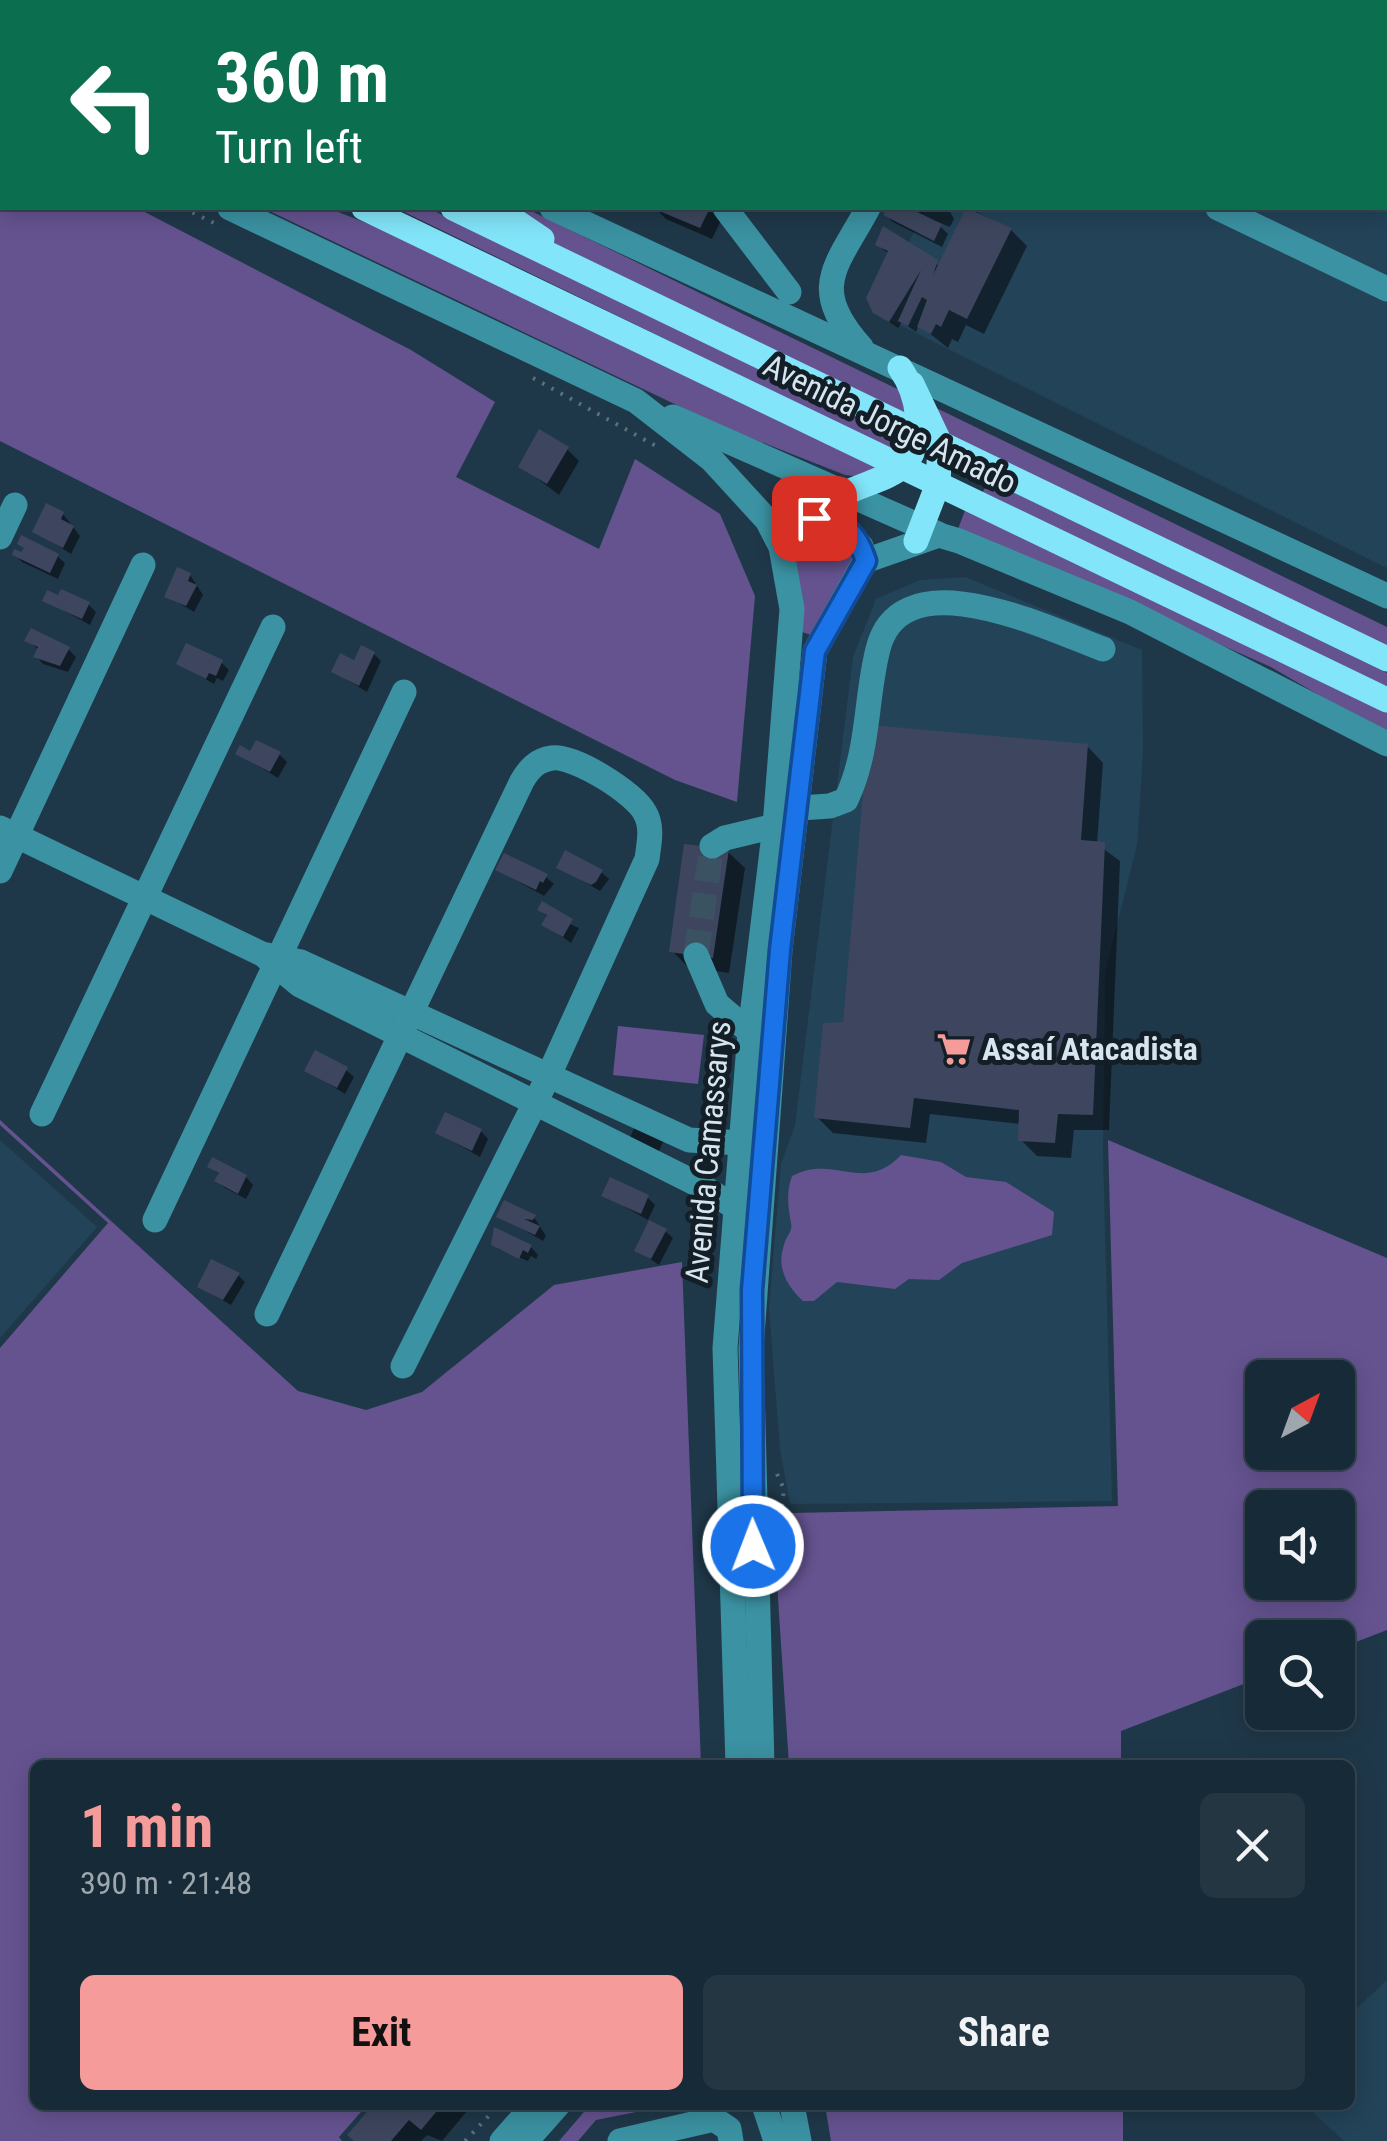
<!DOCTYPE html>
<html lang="en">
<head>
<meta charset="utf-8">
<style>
  :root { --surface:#172a37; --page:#243642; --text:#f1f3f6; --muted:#9ea7ad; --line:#364652; --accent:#f59b9a }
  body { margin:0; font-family:"Roboto Condensed",sans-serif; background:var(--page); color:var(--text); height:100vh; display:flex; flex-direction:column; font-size:38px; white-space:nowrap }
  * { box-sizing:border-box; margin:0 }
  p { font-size:32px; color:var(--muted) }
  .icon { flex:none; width:55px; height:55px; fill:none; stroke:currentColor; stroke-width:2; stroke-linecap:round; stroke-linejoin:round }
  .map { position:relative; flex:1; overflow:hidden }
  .details { position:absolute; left:30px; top:1760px; width:1325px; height:350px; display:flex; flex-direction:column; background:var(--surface); border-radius:15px; box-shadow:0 5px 25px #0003,0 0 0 2px var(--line) }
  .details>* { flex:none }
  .banner { position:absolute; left:0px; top:0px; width:1388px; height:210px; box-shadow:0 5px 25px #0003,0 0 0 2px var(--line); background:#0b6e4f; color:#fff; overflow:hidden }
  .needle { width:65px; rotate:41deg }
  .fabs { position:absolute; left:1245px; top:1360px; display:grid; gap:20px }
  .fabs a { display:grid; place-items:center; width:110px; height:110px; border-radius:15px; background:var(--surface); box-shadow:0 5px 25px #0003,0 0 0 2px var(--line); font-size:50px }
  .pin { position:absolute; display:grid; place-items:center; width:85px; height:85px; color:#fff; margin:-42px; border-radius:20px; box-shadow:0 5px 15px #0006 }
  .me { position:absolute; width:110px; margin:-55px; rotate:359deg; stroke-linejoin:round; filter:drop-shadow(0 0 8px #0008) }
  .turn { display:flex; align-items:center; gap:35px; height:210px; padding:0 50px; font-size:45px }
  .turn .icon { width:130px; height:130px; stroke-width:2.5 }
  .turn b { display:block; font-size:70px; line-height:85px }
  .round { display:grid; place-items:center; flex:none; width:105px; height:105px; border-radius:15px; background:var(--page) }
  .headline { display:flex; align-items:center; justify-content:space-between; height:170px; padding:0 50px }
  h1 { font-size:60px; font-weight:700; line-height:75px; color:var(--accent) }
  .button { display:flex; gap:20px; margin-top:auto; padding:20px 50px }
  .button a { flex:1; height:115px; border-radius:15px; background:var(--accent); color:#111; font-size:40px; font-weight:700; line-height:115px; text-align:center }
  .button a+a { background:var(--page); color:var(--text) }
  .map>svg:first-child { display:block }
</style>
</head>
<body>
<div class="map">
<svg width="1387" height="2141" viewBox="0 0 1387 2141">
  <rect width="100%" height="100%" fill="#1f3849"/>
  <g fill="#234358">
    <polygon points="1030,0 1387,0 1387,568 874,312 926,208 1385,208 1385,2"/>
    <polygon points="965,577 1142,650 1143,752 1137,845 1105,972 1103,1153 1112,1501 790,1504 780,1449 769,1308 781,1164 795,1125 853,657 876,599 920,580"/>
    <polygon points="0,1140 97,1227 0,1338"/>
    <polygon points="1387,1980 1387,2141 1344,2141 1305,2105 1350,2105 1350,2015"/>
  </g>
  <g fill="#655390" fill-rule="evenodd">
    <polygon points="0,153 2,208 137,208 411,350 495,402 456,477 599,549 635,459 720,514 755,596 737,802 675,780 0,441"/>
    <polygon points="263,208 328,208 435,250 880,467 862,477 845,475 723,427"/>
    <polygon points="396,208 428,208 905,438 902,454"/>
    <polygon points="472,208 525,208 1387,627 1387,648"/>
    <polygon points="988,480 1387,673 1387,691 983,492"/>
    <polygon points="966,508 1387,712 1387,735 1271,667 958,529"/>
    <path d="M 809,529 L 842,531 L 854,563 L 811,635 L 802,632 C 799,599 783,554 809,529 Z"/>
    <polygon points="618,1026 704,1035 698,1084 613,1075"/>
    <polygon points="0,1120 298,1391 366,1410 422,1392 554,1285 682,1262 701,1765 35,1765 35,2105 367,2105 339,2137 342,2141 0,2141 0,1348 108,1223 0,1125"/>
    <path d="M 1108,1140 L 1387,1258 L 1387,1630 L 1338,1649 L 1338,1638 L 1262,1638 L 1262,1677 L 1121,1731 L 1121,1765 L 789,1765 L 776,1568 L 792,1513 L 1118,1506 ZM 1262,1378 L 1338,1378 L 1338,1452 L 1262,1452 ZM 1262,1508 L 1338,1508 L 1338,1582 L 1262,1582 Z"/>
    <path d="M 901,1155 L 941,1162 L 966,1177 L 1006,1182 L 1054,1212 L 1052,1235 L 962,1263 L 939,1280 L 909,1279 L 895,1289 L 837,1282 L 814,1301 L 803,1301 C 787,1286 776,1268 784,1245 C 786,1236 793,1232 791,1223 C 788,1206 786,1193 792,1176 C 835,1153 863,1195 901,1155 Z"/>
    <polygon points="590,2105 671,2105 596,2120 578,2141 559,2141"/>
    <polygon points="825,2105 1123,2105 1123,2141 831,2141"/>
  </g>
  <g fill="#0007">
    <polygon points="1121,0 1331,0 1120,2"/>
    <polygon points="655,208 727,208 712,239 666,219"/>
    <polygon points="889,208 913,212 910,208 948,208 954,219 950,227 935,221 948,234 942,247 893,222 886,215"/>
    <polygon points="969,208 1011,230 1027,246 984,334 966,325 958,342 952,339 948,348 919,325 916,332 902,322 898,328 875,312 889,254 878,245 941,266"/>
    <polygon points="567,449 579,461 559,495 521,466"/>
    <polygon points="63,514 80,536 71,554 35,531"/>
    <polygon points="20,544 57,556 65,563 58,579 22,562 15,554 23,556 26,550"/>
    <polygon points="190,575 203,595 194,612 167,596"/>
    <polygon points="45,600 88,604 96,612 90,625"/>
    <polygon points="27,640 68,649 76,657 68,672 43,664 36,656 39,650"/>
    <polygon points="374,654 381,661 367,692 334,672"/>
    <polygon points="221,662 229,670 223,681 217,678 214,684 179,664"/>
    <polygon points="1087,746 1103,763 1097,844 1120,861 1109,1130 1074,1130 1071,1158 1037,1156 1021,1140 1021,1124 930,1114 926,1143 833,1133 817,1117 845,1025"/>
    <polygon points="238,754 279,754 287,762 278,778"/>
    <polygon points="728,852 745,868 729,973 688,967 672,951"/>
    <polygon points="559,867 601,872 609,879 600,891"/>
    <polygon points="498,870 546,877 554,884 544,896"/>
    <polygon points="540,910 579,928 571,943 544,924 548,917"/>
    <polygon points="307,1070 346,1070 354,1077 345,1094"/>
    <polygon points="643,1110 670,1127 649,1173 621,1156"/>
    <polygon points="481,1131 488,1139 480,1157 438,1133"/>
    <polygon points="210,1166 246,1177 253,1185 246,1199 225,1188 217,1181 220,1175"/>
    <polygon points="604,1195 647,1197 655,1205 648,1220"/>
    <polygon points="500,1216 534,1217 546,1236 543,1241"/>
    <polygon points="496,1230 531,1247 538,1255 536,1259 531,1256 528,1261 498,1249 494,1245"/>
    <polygon points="665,1231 673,1238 659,1265 637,1250"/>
    <polygon points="238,1275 245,1282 231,1305 200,1287"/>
    <polygon points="376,2105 472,2105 442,2141 427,2135 421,2141 357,2141"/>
  </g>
  <g fill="#3d465e">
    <polygon points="652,208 710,208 700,228"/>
    <polygon points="887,208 909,208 942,224 934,241 883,215"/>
    <polygon points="966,208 1012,228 967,319 949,310 941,327 936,324 931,334 917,327 927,300 922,297 908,326 898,321 921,270 889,322 873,313 866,298 888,251 875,245 883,226 938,260 933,275"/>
    <polygon points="539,429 569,447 547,484 518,467"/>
    <polygon points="46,503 64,512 61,519 74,526 63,548 32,532"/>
    <polygon points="21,535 59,554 50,573 12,555 14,549 21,552 24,548 17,544"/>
    <polygon points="177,567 191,573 188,581 197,585 186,606 164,597"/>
    <polygon points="61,589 90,602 82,619 42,601 47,590 58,595"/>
    <polygon points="31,628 70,647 60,666 33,657 38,647 24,641"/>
    <polygon points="186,643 223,660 216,676 209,673 206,679 176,664"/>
    <polygon points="361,645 375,652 359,686 331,672 340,653 354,660"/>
    <polygon points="869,725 1088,744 1081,840 1105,842 1093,1115 1058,1114 1055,1143 1018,1141 1019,1110 914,1098 910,1128 814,1118 823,1023 843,1022"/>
    <polygon points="256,740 281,752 270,772 235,754 240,745 250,751"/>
    <polygon points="684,844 729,849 713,958 669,952"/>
    <polygon points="565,850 603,870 596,882 591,885 556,868"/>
    <polygon points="504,853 548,874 543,883 540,881 536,890 495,870"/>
    <polygon points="542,901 573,919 563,937 541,925 547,915 537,910"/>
    <polygon points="315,1050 348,1067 337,1088 304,1071"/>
    <polygon points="445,1112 482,1129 472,1151 435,1133"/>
    <polygon points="212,1157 247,1175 238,1194 214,1181 219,1173 207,1167"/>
    <polygon points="610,1177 649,1195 641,1214 601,1196"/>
    <polygon points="504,1200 536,1215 533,1220 524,1219 540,1226 535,1235 496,1217"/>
    <polygon points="649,1220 667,1229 651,1259 634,1251"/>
    <polygon points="494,1227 532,1245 528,1253 523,1250 519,1259 491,1245"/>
    <polygon points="211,1259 240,1273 223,1300 197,1287"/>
    <polygon points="373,2105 442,2105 421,2130 409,2120 391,2141 354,2141 347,2135"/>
  </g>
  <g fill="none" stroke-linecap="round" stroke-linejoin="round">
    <polyline stroke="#3a5262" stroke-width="25" stroke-dasharray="25 12" stroke-linecap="butt" points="696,955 712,846"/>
    <g stroke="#5b7180" stroke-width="4" stroke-dasharray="2.5 8" stroke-linecap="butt">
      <polyline points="183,208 214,223"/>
      <polyline points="533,378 656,446"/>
      <polyline points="701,1211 710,1250"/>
      <polyline points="777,1474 784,1489 779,1532"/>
      <polyline points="465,2141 499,2105"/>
    </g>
    <g stroke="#3b92a2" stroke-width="25">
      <polyline points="136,0 141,2"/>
      <polyline points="208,0 213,2"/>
      <polyline points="607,0 608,2"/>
      <polyline points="977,2 979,0"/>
      <polyline points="0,96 2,97"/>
      <polyline points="230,208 636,401 712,460 767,520 781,547 792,609 775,826 750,1032 725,1348 738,1765"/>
      <polyline points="552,208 1387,596"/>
      <polyline points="725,208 789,292"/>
      <polyline points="1218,208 1387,289"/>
      <path d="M 861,347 C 808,288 836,267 868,208"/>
      <polyline points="673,417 938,534"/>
      <polyline points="0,537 15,505"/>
      <path d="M 781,547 C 798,526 807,518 834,519 L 861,546 L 865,561"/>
      <polyline points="865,561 939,535 959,541 1130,612 1387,744"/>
      <path d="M 800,808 L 830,806 L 846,800 C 870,749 865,700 878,649 C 901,556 1049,629 1103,649"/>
      <polyline points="0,828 262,954 301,962 689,1140 742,1143"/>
      <polyline points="712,846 725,838 775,826"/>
      <polyline points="0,871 143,565"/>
      <polyline points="696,955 717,1004 750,1032"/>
      <polyline points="266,957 300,985 705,1188 736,1208"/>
      <polyline points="42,1114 273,627"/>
      <polyline points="155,1220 404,692"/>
      <path d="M 267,1314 L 522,781 C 529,769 537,760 552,758 C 574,755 635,793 645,813 C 653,827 649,843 647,859 L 549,1075 L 403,1366"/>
      <polyline points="762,1765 751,1349 780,950 815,651 865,561"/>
      <polyline points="764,2105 776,2141"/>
      <polyline points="792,2105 799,2141"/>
      <polyline points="502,2141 534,2105"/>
      <polyline points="526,2141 558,2105"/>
      <polyline points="620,2141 714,2119 729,2129 731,2141"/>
    </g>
    <g stroke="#82e5f9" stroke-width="25">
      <polyline points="27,0 33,2"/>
      <polyline points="0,26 2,27"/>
      <polyline points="364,208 1387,700"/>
      <polyline points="453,208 1387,659"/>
      <polyline points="496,208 542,239"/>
      <polyline points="912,384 940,443 938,484 916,541"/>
      <path d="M 848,492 C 864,484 893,477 905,464 C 927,437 918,394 900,368"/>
    </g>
  </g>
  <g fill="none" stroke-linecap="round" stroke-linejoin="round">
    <g stroke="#114b97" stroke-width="25">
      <path id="route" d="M 753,1546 L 752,1290 L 780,950 L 815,651 L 866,561 C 857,533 843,519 814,518"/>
    </g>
    <use href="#route" stroke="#1a73e8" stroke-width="18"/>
  </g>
  <defs>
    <g id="supermarket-bare" transform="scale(2.7)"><path d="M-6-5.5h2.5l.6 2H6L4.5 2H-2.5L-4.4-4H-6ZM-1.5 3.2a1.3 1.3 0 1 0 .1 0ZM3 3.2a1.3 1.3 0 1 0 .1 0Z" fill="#f59b9a" stroke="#131e26" stroke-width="2.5" paint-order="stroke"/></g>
  </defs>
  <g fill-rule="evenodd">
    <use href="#supermarket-bare" x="954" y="1049"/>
  </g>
  <g text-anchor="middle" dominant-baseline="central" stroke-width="10" stroke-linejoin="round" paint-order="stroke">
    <g font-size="32" fill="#d6e5ef" stroke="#131e26">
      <text transform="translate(890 424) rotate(26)">Avenida Jorge Amado</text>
      <text transform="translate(708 1152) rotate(-85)">Avenida Camassarys</text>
    </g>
    <g font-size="32" font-weight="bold" fill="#d6e5ef" stroke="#131e26" text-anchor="start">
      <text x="982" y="1049">Assaí Atacadista</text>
    </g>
  </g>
</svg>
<div class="fabs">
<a><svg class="needle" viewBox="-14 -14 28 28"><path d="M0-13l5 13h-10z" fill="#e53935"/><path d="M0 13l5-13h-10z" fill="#9ea7ad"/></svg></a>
<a><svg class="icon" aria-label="sound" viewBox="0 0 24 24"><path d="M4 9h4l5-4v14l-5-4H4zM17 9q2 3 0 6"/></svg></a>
<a><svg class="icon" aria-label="search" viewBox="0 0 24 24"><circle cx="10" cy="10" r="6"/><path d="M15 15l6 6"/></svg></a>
</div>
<div class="pin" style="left:814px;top:518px;background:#d93025"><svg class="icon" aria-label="arrive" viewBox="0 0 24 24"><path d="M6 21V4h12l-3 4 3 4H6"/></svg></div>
<svg class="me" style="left:753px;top:1546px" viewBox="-20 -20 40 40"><circle r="17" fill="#1a73e8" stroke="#fff" stroke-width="3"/><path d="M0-11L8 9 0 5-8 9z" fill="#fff"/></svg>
<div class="banner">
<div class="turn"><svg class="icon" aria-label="left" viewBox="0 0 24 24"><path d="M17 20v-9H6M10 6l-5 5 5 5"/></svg><div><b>360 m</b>Turn left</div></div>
</div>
<section class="details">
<div class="headline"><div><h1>1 min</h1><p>390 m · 21:48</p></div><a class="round"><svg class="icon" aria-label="close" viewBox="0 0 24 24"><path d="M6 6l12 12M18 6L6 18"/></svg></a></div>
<div class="button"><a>Exit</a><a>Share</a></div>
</section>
</div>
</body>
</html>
